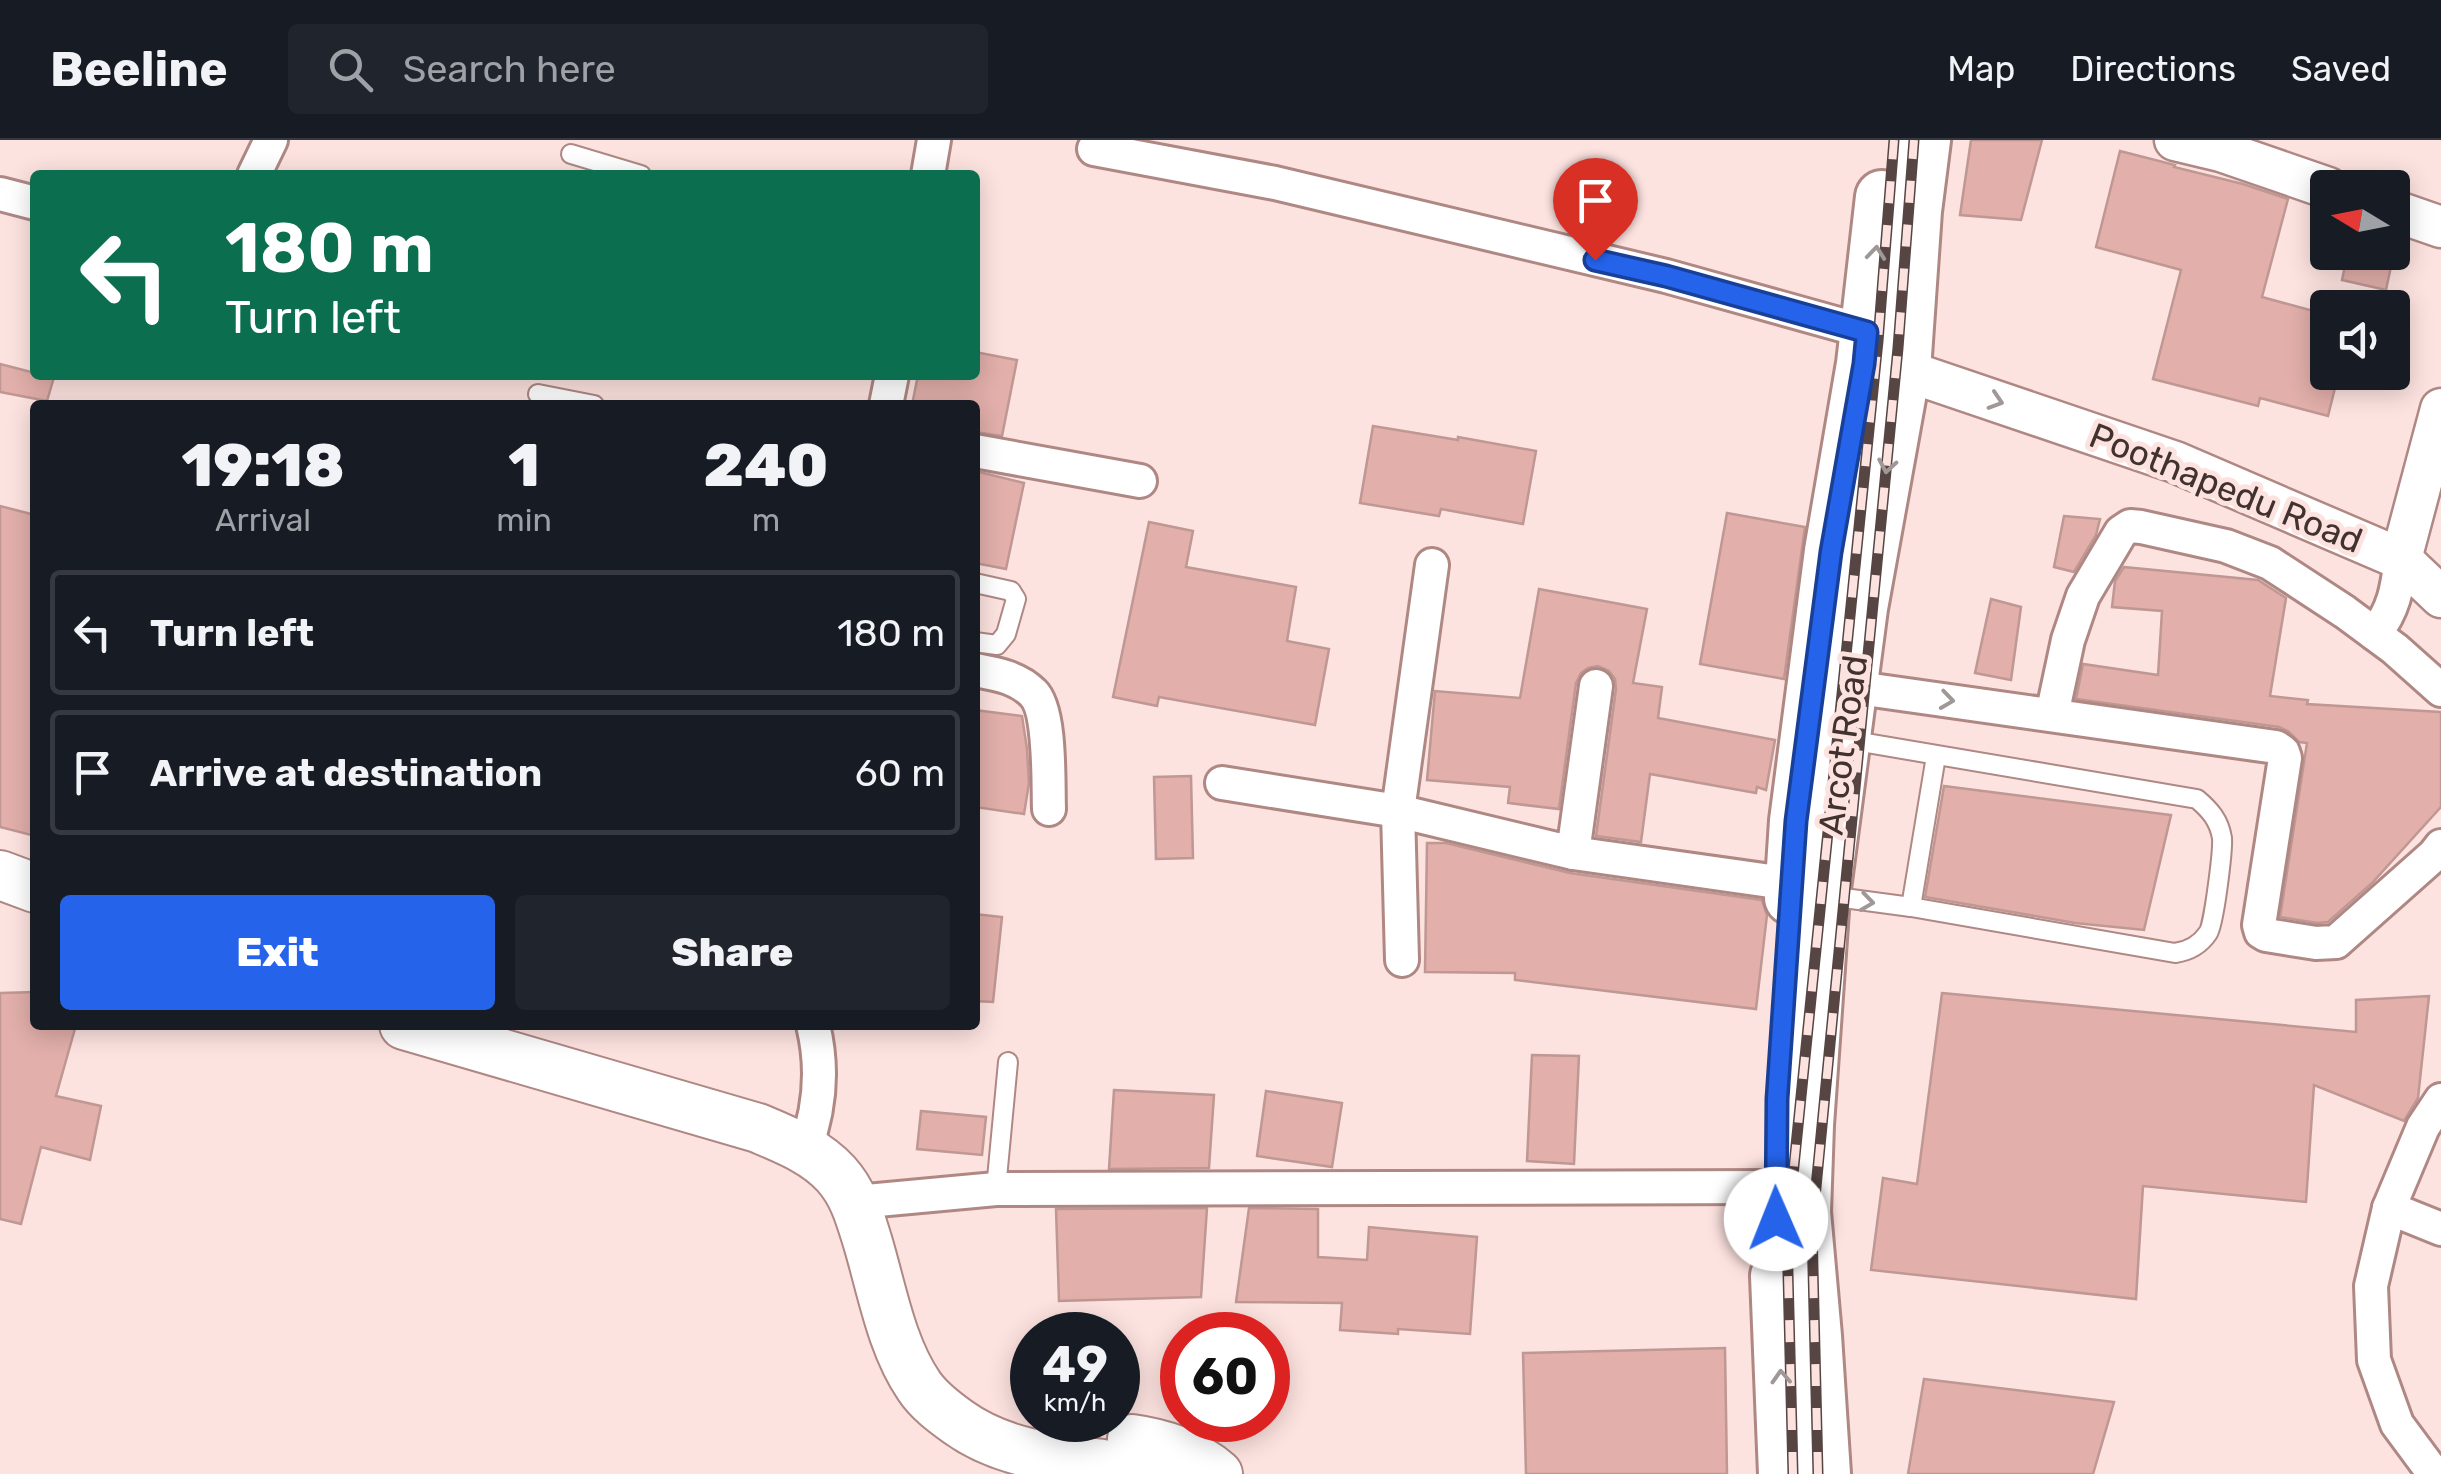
<!DOCTYPE html>
<html lang="en">
<head>
<meta charset="utf-8">
<style>
  :root { --surface:#171b24; --page:#20242c; --text:#f1f3f6; --muted:#9ea1a6; --line:#363941; --accent:#2563eb }
  body { margin:0; font-family:Rubik,sans-serif; background:var(--page); color:var(--text); height:100vh; display:flex; flex-direction:column; font-size:38px; white-space:nowrap }
  * { box-sizing:border-box; margin:0 }
  p { font-size:32px; color:var(--muted) }
  .icon { flex:none; width:55px; height:55px; fill:none; stroke:currentColor; stroke-width:2; stroke-linecap:round; stroke-linejoin:round }
  .map { position:relative; flex:1; overflow:hidden }
  .drawer { position:absolute; left:30px; top:260px; width:950px; height:630px; display:flex; flex-direction:column; background:var(--surface); border-radius:10px; box-shadow:0 5px 25px #0003 }
  .drawer>* { flex:none }
  .banner { position:absolute; left:30px; top:30px; width:950px; height:210px; border-radius:10px; box-shadow:0 5px 25px #0003; background:#0b6e4f; color:#fff; overflow:hidden }
  .needle { width:65px; rotate:280deg }
  .controls { position:absolute; left:2310px; top:30px; display:grid; gap:20px }
  .controls a { display:grid; place-items:center; width:100px; height:100px; border-radius:10px; background:var(--surface); box-shadow:0 5px 25px #0003; font-size:50px }
  .speed { position:absolute; left:1010px; top:1172px; display:flex; gap:20px; font-size:50px; font-weight:700; text-align:center }
  .speed>* { display:grid; place-content:center; width:130px; height:130px; border-radius:50%; background:var(--surface); box-shadow:0 5px 25px #0003; line-height:1 }
  .speed small { font-size:25px; font-weight:400 }
  .speed .limit { border:15px solid #d22; background:#fff; color:#111 }
  .pin { position:absolute; display:grid; place-items:center; width:85px; height:85px; color:#fff; margin:-102px -42px; border-radius:50% 50% 50% 0; rotate:-45deg; box-shadow:0 0 10px #0007 }
  .pin .icon { rotate:45deg }
  .me { position:absolute; width:110px; margin:-55px; rotate:359deg; stroke-linejoin:round; filter:drop-shadow(0 0 8px #0008) }
  .turn { display:flex; align-items:center; gap:35px; height:210px; padding:0 30px; font-size:45px }
  .turn .icon { width:130px; height:130px; stroke-width:2.5 }
  .turn b { display:block; font-size:70px; line-height:85px }
  .eta { display:flex; justify-content:space-evenly; align-items:center; height:170px; text-align:center }
  .eta b { font-size:60px; font-weight:800; line-height:70px }
  .primary-button { display:flex; gap:20px; margin-top:auto; padding:20px 30px }
  .primary-button a { flex:1; height:115px; border-radius:10px; background:var(--accent); color:#fff; font-size:40px; font-weight:800; line-height:115px; text-align:center }
  .primary-button a+a { background:var(--page); color:var(--text) }
  ul { padding:0; list-style:none }
  li { display:flex; align-items:center; gap:30px; height:125px; margin:0 20px 15px; padding:0 10px; border:5px solid var(--line); border-radius:10px }
  li div { flex:1 }
  li b { display:block; font-size:38px }
  li em { font-style:normal }
  header { display:flex; align-items:center; gap:60px; box-sizing:border-box; height:140px; padding:0 50px; background:var(--surface); border-bottom:2px solid var(--line) }
  header strong { font-size:48px }
  nav { display:flex; gap:55px; margin-inline-start:auto; font-size:35px }
  .search { width:700px; height:90px; background:var(--page); display:flex; align-items:center; gap:25px; box-sizing:border-box; padding:0 35px; border-radius:10px; color:var(--muted); font-size:38px }
  .map>svg:first-child { display:block }
</style>
</head>
<body>
<header>
<strong>Beeline</strong>
<div class="search"><svg class="icon" aria-label="search" viewBox="0 0 24 24"><circle cx="10" cy="10" r="6"/><path d="M15 15l6 6"/></svg>Search here</div>
<nav><a>Map</a><a>Directions</a><a>Saved</a></nav>
</header>
<div class="map">
<svg width="2441" height="1334" viewBox="0 0 2441 1334">
  <rect width="100%" height="100%" fill="#fde3e0"/>
  <g fill="#e2afaa" stroke="#bf9793" stroke-width="2.5">
    <polygon points="1971,0 2042,0 2021,80 1960,75"/>
    <polygon points="2120,11 2175,25 2174,27 2243,44 2288,59 2262,157 2328,175 2328,232 2339,232 2328,276 2260,258 2258,266 2153,239 2181,130 2096,107"/>
    <polygon points="2348,112 2394,112 2386,150 2342,140"/>
    <polygon points="975,212 1017,220 1002,296 975,292 975,265 912,265 918,235 975,235"/>
    <polygon points="0,224 35,233 35,235 54,237 47,261 0,252"/>
    <polygon points="1373,286 1458,300 1458,297 1536,311 1523,384 1441,369 1439,376 1360,363"/>
    <polygon points="975,331 1024,343 1006,429 975,423"/>
    <polygon points="0,366 35,375 35,696 0,687"/>
    <polygon points="1727,373 1805,387 1784,539 1700,524"/>
    <polygon points="2064,376 2100,379 2096,395 2074,432 2054,427"/>
    <polygon points="1149,382 1193,391 1186,427 1296,447 1287,501 1329,509 1315,585 1159,557 1157,566 1113,557"/>
    <polygon points="2124,427 2258,440 2286,458 2270,556 2308,560 2307,564 2441,572 2441,667 2372,743 2328,782 2317,783 2280,777 2307,603 2299,602 2288,591 2279,587 2076,559 2083,524 2158,535 2162,471 2112,467 2115,441"/>
    <polygon points="1539,449 1647,469 1633,543 1662,547 1658,578 1775,600 1766,650 1757,647 1756,653 1650,634 1641,702 1596,696 1616,549 1615,539 1609,531 1598,526 1588,528 1581,533 1576,543 1559,669 1508,663 1510,647 1427,640 1435,551 1520,558"/>
    <polygon points="1991,459 2021,467 2011,540 1975,533"/>
    <polygon points="975,570 1022,576 1027,609 1029,643 1024,674 975,667"/>
    <polygon points="1191,636 1193,718 1156,719 1154,637"/>
    <polygon points="1944,646 2171,675 2144,790 2075,783 1925,757"/>
    <polygon points="1427,703 1446,703 1570,733 1762,760 1767,775 1756,869 1515,840 1515,833 1425,832"/>
    <polygon points="975,774 1002,777 993,862 975,861"/>
    <polygon points="35,852 35,885 76,885 56,956 101,966 90,1020 41,1007 21,1084 0,1079 0,853"/>
    <polygon points="1942,853 2356,892 2356,860 2429,856 2418,958 2404,981 2314,945 2306,1062 2143,1046 2136,1159 1871,1130 1883,1038 1917,1044"/>
    <polygon points="1532,915 1579,916 1574,1024 1527,1021"/>
    <polygon points="1114,950 1214,955 1209,1028 1109,1029"/>
    <polygon points="1266,951 1342,963 1332,1027 1257,1016"/>
    <polygon points="921,971 986,977 982,1015 917,1009"/>
    <polygon points="1207,1068 1201,1157 1059,1161 1056,1069"/>
    <polygon points="1249,1068 1318,1069 1318,1117 1367,1120 1369,1087 1477,1097 1470,1194 1398,1189 1398,1194 1340,1190 1342,1163 1236,1162"/>
    <polygon points="1725,1208 1727,1334 1526,1334 1523,1213"/>
    <polygon points="1924,1239 2114,1262 2093,1334 1908,1334"/>
  </g>
  <g fill="none" stroke-linecap="round" stroke-linejoin="round">
    <g stroke="#af8884" stroke-width="22">
      <g id="service">
        <polyline points="571,14 641,35"/>
        <polyline points="538,254 594,265"/>
        <polyline points="975,443 1011,451 1016,459 1006,494 997,505 975,502"/>
        <path d="M 1829,756 L 1911,767 L 2175,813 C 2189,811 2200,805 2208,793 C 2214,785 2223,710 2222,698 C 2219,680 2210,670 2197,659 L 1849,600"/>
        <polyline points="1911,767 1936,616"/>
        <polyline points="996,1049 1008,922"/>
      </g>
    </g>
    <g stroke="#af8884" stroke-width="38">
      <g id="minor">
        <polyline points="1094,9 1275,43 1666,136 1867,192"/>
        <polyline points="254,35 271,0"/>
        <polyline points="928,35 934,0"/>
        <polyline points="0,54 35,63"/>
        <polyline points="886,265 892,235"/>
        <polyline points="975,311 1140,341"/>
        <path d="M 2375,494 C 2394,469 2397,450 2401,419"/>
        <path d="M 975,530 C 996,534 1017,537 1033,553 C 1051,570 1048,643 1049,669"/>
        <polyline points="1851,547 2276,607 2283,612 2285,618 2259,785 2261,792 2266,795 2316,803 2336,802 2434,715 2441,706"/>
        <polyline points="2052,575 2068,500 2083,456 2121,392 2130,386 2141,387 2226,406 2270,423 2345,472 2395,509 2441,550"/>
        <polyline points="1222,643 1398,671 1573,713 1596,546"/>
        <polyline points="1573,713 1792,744"/>
        <polyline points="1402,820 1398,671 1432,425"/>
        <path d="M 805,1009 C 820,969 823,926 813,885"/>
        <polyline points="856,1062 996,1049 1775,1047"/>
        <polyline points="2389,1068 2441,1089"/>
        <polyline points="2434,1334 2397,1284 2374,1220 2371,1146 2389,1068 2423,987 2441,960"/>
      </g>
    </g>
    <g stroke="#af8884" stroke-width="45">
      <g id="tertiary">
        <polyline points="2175,0 2221,11 2328,48"/>
        <polyline points="2392,70 2441,87"/>
        <polyline points="1904,230 2175,322 2401,419 2441,457"/>
        <polyline points="2401,419 2441,269"/>
      </g>
    </g>
    <g stroke="#af8884" stroke-width="52">
      <g id="secondary">
        <polyline points="0,735 35,748"/>
        <path d="M 404,885 L 758,988 C 786,1000 815,1011 836,1034 C 854,1054 860,1077 868,1103 C 882,1150 891,1205 919,1246 C 929,1261 944,1272 958,1282 C 1001,1313 1052,1318 1103,1324 C 1123,1326 1145,1327 1163,1334"/>
        <path d="M 1132,1299 C 1162,1303 1195,1314 1218,1334"/>
      </g>
    </g>
    <g stroke="#af8884" stroke-width="58">
      <g id="primary">
        <polyline points="1791,758 1796,681 1831,411 1863,224 1882,57"/>
        <polyline points="1777,1136 1785,1334"/>
        <polyline points="1824,1334 1815,1196 1804,1072 1807,985 1823,756 1861,468 1904,230 1915,71 1924,0"/>
      </g>
    </g>
    <use href="#service" stroke="#fff" stroke-width="18"/>
    <use href="#minor" stroke="#fff" stroke-width="32"/>
    <use href="#tertiary" stroke="#fff" stroke-width="40"/>
    <use href="#secondary" stroke="#fff" stroke-width="48"/>
    <use href="#primary" stroke="#fff" stroke-width="52"/>
    <g stroke="#564543" stroke-width="11">
      <g id="rail">
        <polyline points="1793,1334 1787,1094 1878,201 1894,0"/>
        <polyline points="1818,1334 1812,1088 1898,208 1914,0"/>
      </g>
    </g>
    <use href="#rail" stroke="#fde3e0" stroke-width="8" stroke-dasharray="22" stroke-linecap="butt"/>
  </g>
  <defs><path id="oneway-chevron" d="M-2-3.5L2.5 0L-2 3.5" fill="none" stroke-width="1.6" stroke-linecap="round" stroke-linejoin="round" transform="scale(2.5)"/></defs>
  <g stroke="#a09897">
    <use href="#oneway-chevron" transform="translate(1876 113) rotate(-84)"/>
    <use href="#oneway-chevron" transform="translate(1996 261) rotate(18)"/>
    <use href="#oneway-chevron" transform="translate(1887 326) rotate(100)"/>
    <use href="#oneway-chevron" transform="translate(1947 560) rotate(8)"/>
    <use href="#oneway-chevron" transform="translate(1867 762) rotate(8)"/>
    <use href="#oneway-chevron" transform="translate(1781 1237) rotate(-93)"/>
  </g>
  <g fill="none" stroke-linecap="round" stroke-linejoin="round">
    <g stroke="#184099" stroke-width="25">
      <polyline id="route" points="1595,120 1666,136 1867,192 1864,224 1831,412 1796,681 1777,959 1776,1079"/>
    </g>
    <use href="#route" stroke="#2563eb" stroke-width="18"/>
  </g>
  <g text-anchor="middle" dominant-baseline="central" stroke-width="10" stroke-linejoin="round" paint-order="stroke">
    <g font-size="35" fill="#41312f" stroke="#fde3e0">
      <text transform="translate(2226 348) rotate(22)">Poothapedu Road</text>
      <text transform="translate(1843 605) rotate(-82)">Arcot Road</text>
    </g>
  </g>
</svg>
<div class="controls">
<a><svg class="needle" viewBox="-14 -14 28 28"><path d="M0-13l5 13h-10z" fill="#e53935"/><path d="M0 13l5-13h-10z" fill="#9ea1a6"/></svg></a>
<a><svg class="icon" aria-label="sound" viewBox="0 0 24 24"><path d="M4 9h4l5-4v14l-5-4H4zM17 9q2 3 0 6"/></svg></a>
</div>
<div class="speed"><div>49<small>km/h</small></div><div class="limit">60</div></div>
<div class="pin" style="left:1595px;top:120px;background:#d93025"><svg class="icon" aria-label="arrive" viewBox="0 0 24 24"><path d="M6 21V4h12l-3 4 3 4H6"/></svg></div>
<svg class="me" style="left:1776px;top:1079px" viewBox="-20 -20 40 40"><circle r="19" fill="#fff"/><path d="M0-13L10 11 0 6-10 11z" fill="#2563eb"/></svg>
<div class="banner">
<div class="turn"><svg class="icon" aria-label="left" viewBox="0 0 24 24"><path d="M17 20v-9H6M10 6l-5 5 5 5"/></svg><div><b>180 m</b>Turn left</div></div>
</div>
<section class="drawer">
<div class="eta">
<div><b>19:18</b><p>Arrival</p></div>
<div><b>1</b><p>min</p></div>
<div><b>240</b><p>m</p></div>
</div>
<ul>
<li><svg class="icon" aria-label="left" viewBox="0 0 24 24"><path d="M17 20v-9H6M10 6l-5 5 5 5"/></svg><div><b>Turn left</b></div><em>180 m</em></li>
<li><svg class="icon" aria-label="arrive" viewBox="0 0 24 24"><path d="M6 21V4h12l-3 4 3 4H6"/></svg><div><b>Arrive at destination</b></div><em>60 m</em></li>
</ul>
<div class="primary-button"><a>Exit</a><a>Share</a></div>
</section>
</div>
</body>
</html>
